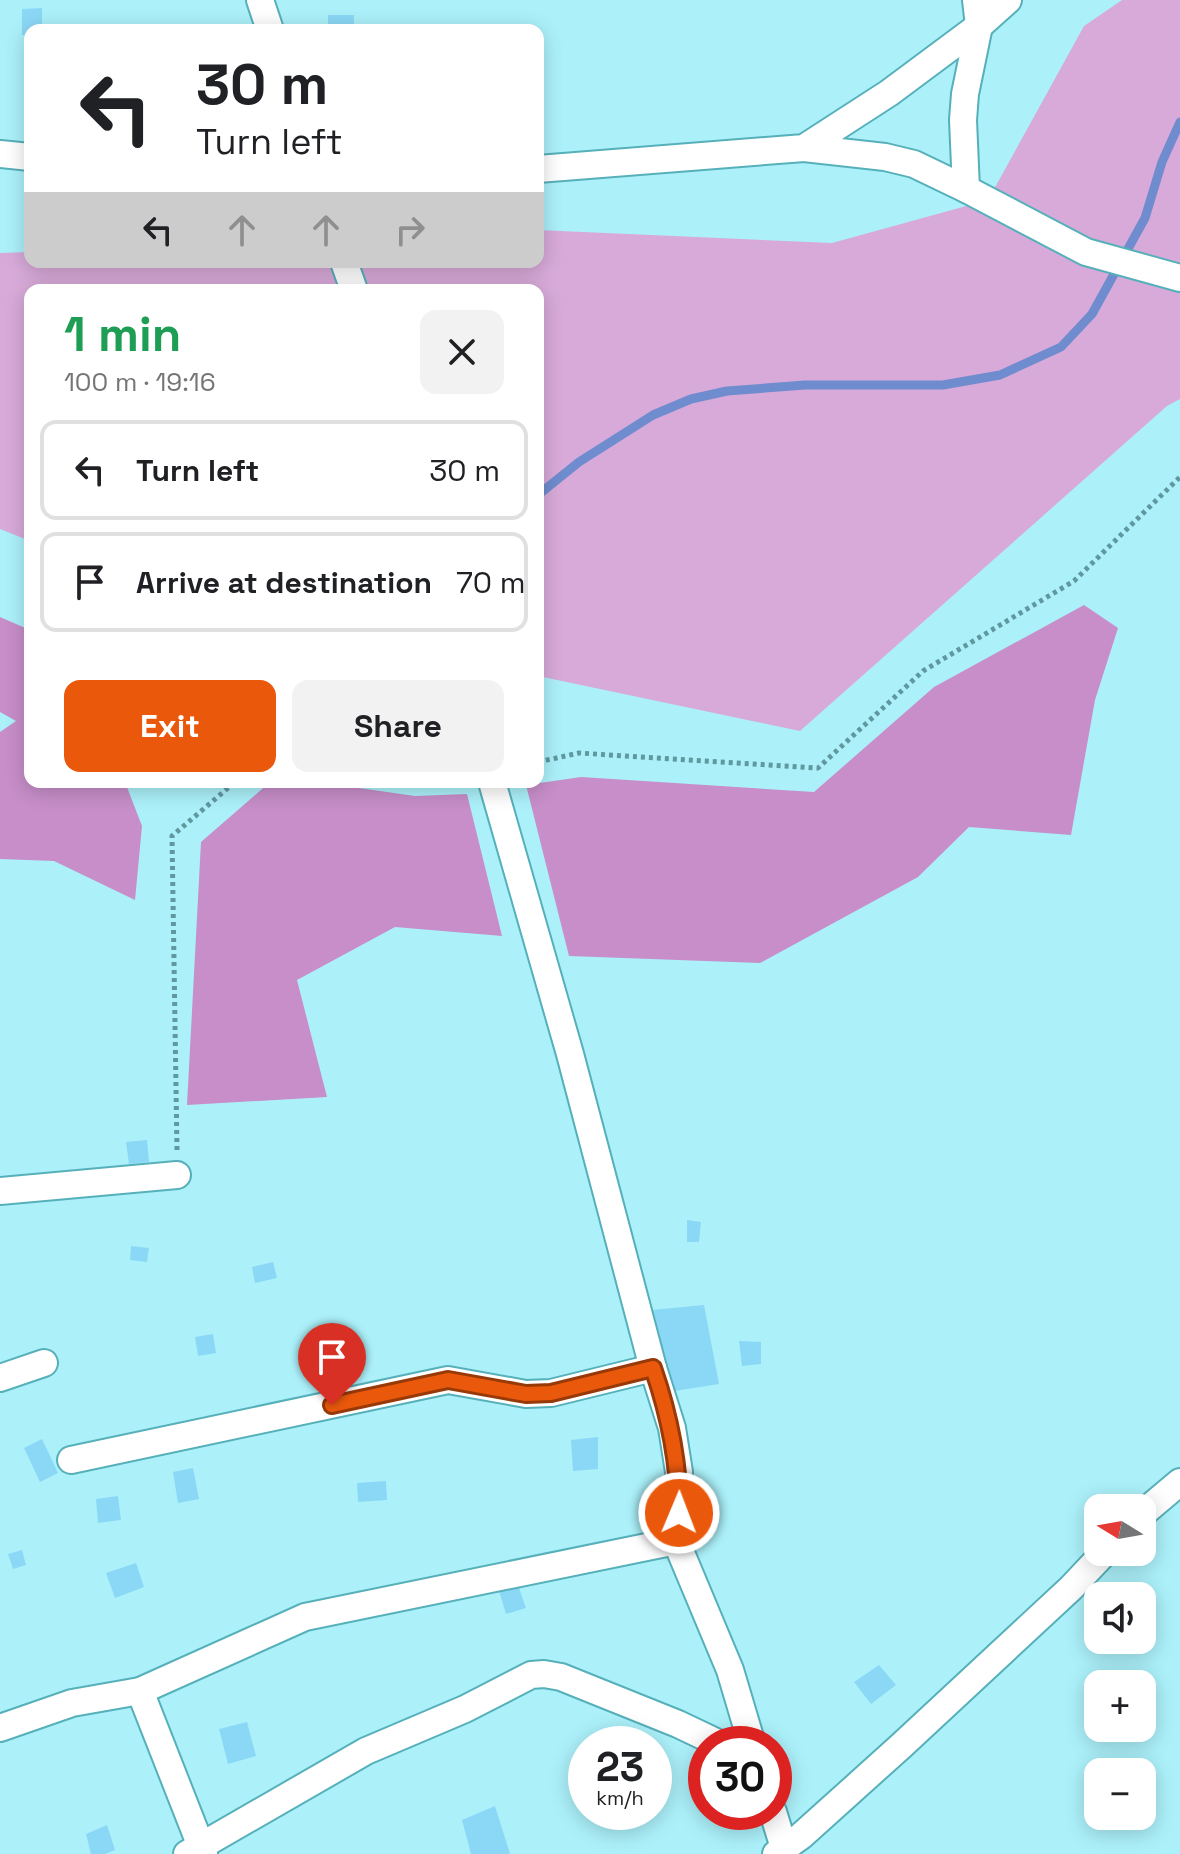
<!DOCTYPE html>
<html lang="en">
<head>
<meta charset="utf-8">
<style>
  :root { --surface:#fff; --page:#f2f2f2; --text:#202124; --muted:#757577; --line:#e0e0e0; --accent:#ea580c }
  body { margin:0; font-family:"Space Grotesk",sans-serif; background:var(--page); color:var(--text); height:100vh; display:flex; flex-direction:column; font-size:30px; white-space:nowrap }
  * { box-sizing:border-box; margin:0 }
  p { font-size:26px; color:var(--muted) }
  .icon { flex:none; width:44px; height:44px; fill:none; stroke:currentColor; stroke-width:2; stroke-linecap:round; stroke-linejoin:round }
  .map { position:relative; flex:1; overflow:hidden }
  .panel { position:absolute; left:24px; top:284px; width:520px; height:504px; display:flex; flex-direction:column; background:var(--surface); border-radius:16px; box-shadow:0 4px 20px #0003 }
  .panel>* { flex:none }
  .guide { position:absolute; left:24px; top:24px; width:520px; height:244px; border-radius:16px; box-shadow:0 4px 20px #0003; background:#fff; color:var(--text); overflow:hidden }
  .needle { width:52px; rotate:281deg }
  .fabs { position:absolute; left:1084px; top:1494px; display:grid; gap:16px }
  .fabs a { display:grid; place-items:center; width:72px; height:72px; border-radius:16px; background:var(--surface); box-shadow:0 4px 20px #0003; font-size:40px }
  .speed { position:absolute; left:568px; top:1726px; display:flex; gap:16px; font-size:40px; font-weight:700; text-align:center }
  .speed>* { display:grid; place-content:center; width:104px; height:104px; border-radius:50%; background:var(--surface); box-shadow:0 4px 20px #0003; line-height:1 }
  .speed small { font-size:20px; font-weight:400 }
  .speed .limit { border:12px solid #d22; background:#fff; color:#111 }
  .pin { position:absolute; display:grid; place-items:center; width:68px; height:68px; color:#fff; margin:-82px -34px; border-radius:50% 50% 50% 0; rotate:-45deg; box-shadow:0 0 8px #0007 }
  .pin .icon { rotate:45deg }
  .me { position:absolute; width:88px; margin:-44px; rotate:1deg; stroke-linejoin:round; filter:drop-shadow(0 0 6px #0008) }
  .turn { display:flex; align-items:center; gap:28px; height:168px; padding:0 40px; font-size:36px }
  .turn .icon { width:104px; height:104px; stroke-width:2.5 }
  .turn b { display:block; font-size:56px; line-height:68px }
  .lanes { display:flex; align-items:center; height:76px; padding:0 40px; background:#0003; justify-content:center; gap:40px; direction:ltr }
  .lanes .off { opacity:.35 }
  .round { display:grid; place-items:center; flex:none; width:84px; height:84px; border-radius:16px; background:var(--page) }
  .headline { display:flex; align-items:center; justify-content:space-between; height:136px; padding:0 40px }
  h1 { font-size:48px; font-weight:700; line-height:60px; color:#1e9e55 }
  .primary-button { display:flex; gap:16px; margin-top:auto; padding:16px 40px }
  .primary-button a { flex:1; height:92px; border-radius:16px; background:var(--accent); color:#fff; font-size:32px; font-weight:700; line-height:92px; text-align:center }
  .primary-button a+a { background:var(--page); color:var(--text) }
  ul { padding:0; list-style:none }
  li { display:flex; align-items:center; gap:24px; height:100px; margin:0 16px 12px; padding:0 24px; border:4px solid var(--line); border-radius:16px }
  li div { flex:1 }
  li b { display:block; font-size:30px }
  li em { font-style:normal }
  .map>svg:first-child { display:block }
</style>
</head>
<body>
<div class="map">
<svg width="1180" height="1854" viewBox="0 0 1180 1854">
  <rect width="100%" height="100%" fill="#acf1fa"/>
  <polygon fill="#d8aad9" points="1122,0 1180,0 1180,399 1167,406 800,731 538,676 538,290 30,290 30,541 0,529 0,253 30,252 30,262 538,262 538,230 832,243 988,200 1084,26"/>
  <g fill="#c78ec9">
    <polygon points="1084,605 1118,628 1095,700 1071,835 969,827 918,877 760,963 569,956 526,785 581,777 814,792 934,687"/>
    <polygon points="0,617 30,630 30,782 125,782 142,826 135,900 54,861 0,859 0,732 16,721 0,712"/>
    <polygon points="270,782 317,782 415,796 467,794 502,936 395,927 297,980 327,1097 187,1105 201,842"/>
  </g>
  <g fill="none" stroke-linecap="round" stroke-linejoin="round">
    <polyline stroke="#6f8cce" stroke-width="9" points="538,495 579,462 653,415 691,399 727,391 805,385 943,385 1000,375 1061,347 1092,314 1145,218 1162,162 1180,122"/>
  </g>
  <g fill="#8bd8f6">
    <polygon points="42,8 42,30 30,30 30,35 22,35 22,9"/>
    <rect x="328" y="15" width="26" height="15"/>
    <polygon points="147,1140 149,1162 129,1164 126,1142"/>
    <polygon points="687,1220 701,1222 699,1242 687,1242"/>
    <polygon points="131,1246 149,1248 147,1262 130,1260"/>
    <polygon points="273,1262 277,1278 255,1283 252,1267"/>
    <polygon points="704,1305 719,1384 668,1392 652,1310"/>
    <polygon points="213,1334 216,1353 198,1356 195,1337"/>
    <polygon points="739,1341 761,1342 761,1364 742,1366"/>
    <polygon points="598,1437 598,1469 573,1471 571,1440"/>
    <polygon points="42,1439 58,1473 40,1482 24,1448"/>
    <polygon points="193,1468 199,1499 178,1503 173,1472"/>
    <polygon points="386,1481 387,1500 358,1502 357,1483"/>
    <polygon points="118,1496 121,1520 98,1523 96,1499"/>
    <polygon points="22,1550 26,1565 13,1569 8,1554"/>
    <polygon points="136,1563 144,1587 115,1598 106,1573"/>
    <polygon points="518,1585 526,1608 506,1614 499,1591"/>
    <polygon points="879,1665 896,1685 871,1704 854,1682"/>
    <polygon points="247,1722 256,1756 228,1764 219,1729"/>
    <polygon points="495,1806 510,1854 471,1854 462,1820"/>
    <polygon points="107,1825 115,1850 105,1854 91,1854 86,1834"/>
  </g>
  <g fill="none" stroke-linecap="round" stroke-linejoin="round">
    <g stroke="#56b0ba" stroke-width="30">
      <g id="minor">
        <polyline points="260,0 270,30"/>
        <polyline points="804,148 885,157 914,164 966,189 1086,252 1180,278"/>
        <polyline points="0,154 30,157"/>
        <polyline points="538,169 804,148 889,93 979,26 1008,0"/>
        <polyline points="966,189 963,120 965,94 979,26 976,0"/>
        <polyline points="344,262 354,290"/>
        <polyline points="492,782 570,1054 653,1368 672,1428 679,1472 676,1541 730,1670 752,1744"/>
        <polyline points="0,1191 177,1175"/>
        <polyline points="0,1378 44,1363"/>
        <polyline points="71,1460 448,1380 526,1394 551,1393 653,1368"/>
        <polyline points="1142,1514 1180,1482"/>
        <polyline points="140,1691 204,1854"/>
        <polyline points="0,1728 72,1703 140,1691 305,1617 676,1541"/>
        <polyline points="773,1812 784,1848"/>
        <polyline points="187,1854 366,1751 465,1709 531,1675 544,1674 561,1677 678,1724 720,1744"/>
        <polyline points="776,1854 801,1836 901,1746 1071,1588 1105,1552"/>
      </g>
    </g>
    <g stroke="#60989f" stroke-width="5" stroke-dasharray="4 4" stroke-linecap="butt">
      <polyline points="538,762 579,753 818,768 923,671 1074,581 1180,477"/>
      <polyline points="177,1150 172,836 235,782"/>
    </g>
    <use href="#minor" stroke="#fff" stroke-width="26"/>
  </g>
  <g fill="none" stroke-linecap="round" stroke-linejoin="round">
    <g stroke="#983908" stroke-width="20">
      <path id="route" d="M 332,1405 L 448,1380 L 526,1394 L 551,1393 L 653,1368 C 670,1417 679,1462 679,1513"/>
    </g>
    <use href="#route" stroke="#ea580c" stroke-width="14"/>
  </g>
</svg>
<div class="fabs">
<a><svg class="needle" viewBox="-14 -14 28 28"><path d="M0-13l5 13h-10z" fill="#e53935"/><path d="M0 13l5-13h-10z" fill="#757577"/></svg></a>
<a><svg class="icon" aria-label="sound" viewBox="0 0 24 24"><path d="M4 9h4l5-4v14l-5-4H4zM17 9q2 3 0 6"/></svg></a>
<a>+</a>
<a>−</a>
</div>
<div class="speed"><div>23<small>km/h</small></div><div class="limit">30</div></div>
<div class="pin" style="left:332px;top:1405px;background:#d93025"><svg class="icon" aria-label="arrive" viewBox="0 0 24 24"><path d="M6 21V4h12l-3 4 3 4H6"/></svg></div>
<svg class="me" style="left:679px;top:1513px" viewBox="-20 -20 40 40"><circle r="17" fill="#ea580c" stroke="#fff" stroke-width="3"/><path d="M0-11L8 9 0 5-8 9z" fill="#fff"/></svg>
<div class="guide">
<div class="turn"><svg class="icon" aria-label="left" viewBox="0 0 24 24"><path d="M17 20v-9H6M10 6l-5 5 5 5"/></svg><div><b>30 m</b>Turn left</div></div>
<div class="lanes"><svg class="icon" aria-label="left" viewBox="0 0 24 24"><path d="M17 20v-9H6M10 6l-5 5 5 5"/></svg><svg class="icon off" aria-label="ahead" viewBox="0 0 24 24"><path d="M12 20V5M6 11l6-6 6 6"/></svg><svg class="icon off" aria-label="ahead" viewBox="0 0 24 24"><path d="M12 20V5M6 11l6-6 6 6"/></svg><svg class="icon off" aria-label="right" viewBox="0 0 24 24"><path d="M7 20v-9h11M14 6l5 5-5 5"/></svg></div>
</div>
<section class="panel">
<div class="headline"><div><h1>1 min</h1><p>100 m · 19:16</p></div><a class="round"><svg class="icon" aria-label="close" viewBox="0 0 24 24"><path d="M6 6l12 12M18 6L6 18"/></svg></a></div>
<ul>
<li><svg class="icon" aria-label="left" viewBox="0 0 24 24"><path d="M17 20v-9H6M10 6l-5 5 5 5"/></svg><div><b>Turn left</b></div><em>30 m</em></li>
<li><svg class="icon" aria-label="arrive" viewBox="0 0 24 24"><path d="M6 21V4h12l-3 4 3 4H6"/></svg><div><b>Arrive at destination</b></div><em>70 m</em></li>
</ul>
<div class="primary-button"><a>Exit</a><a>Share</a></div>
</section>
</div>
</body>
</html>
